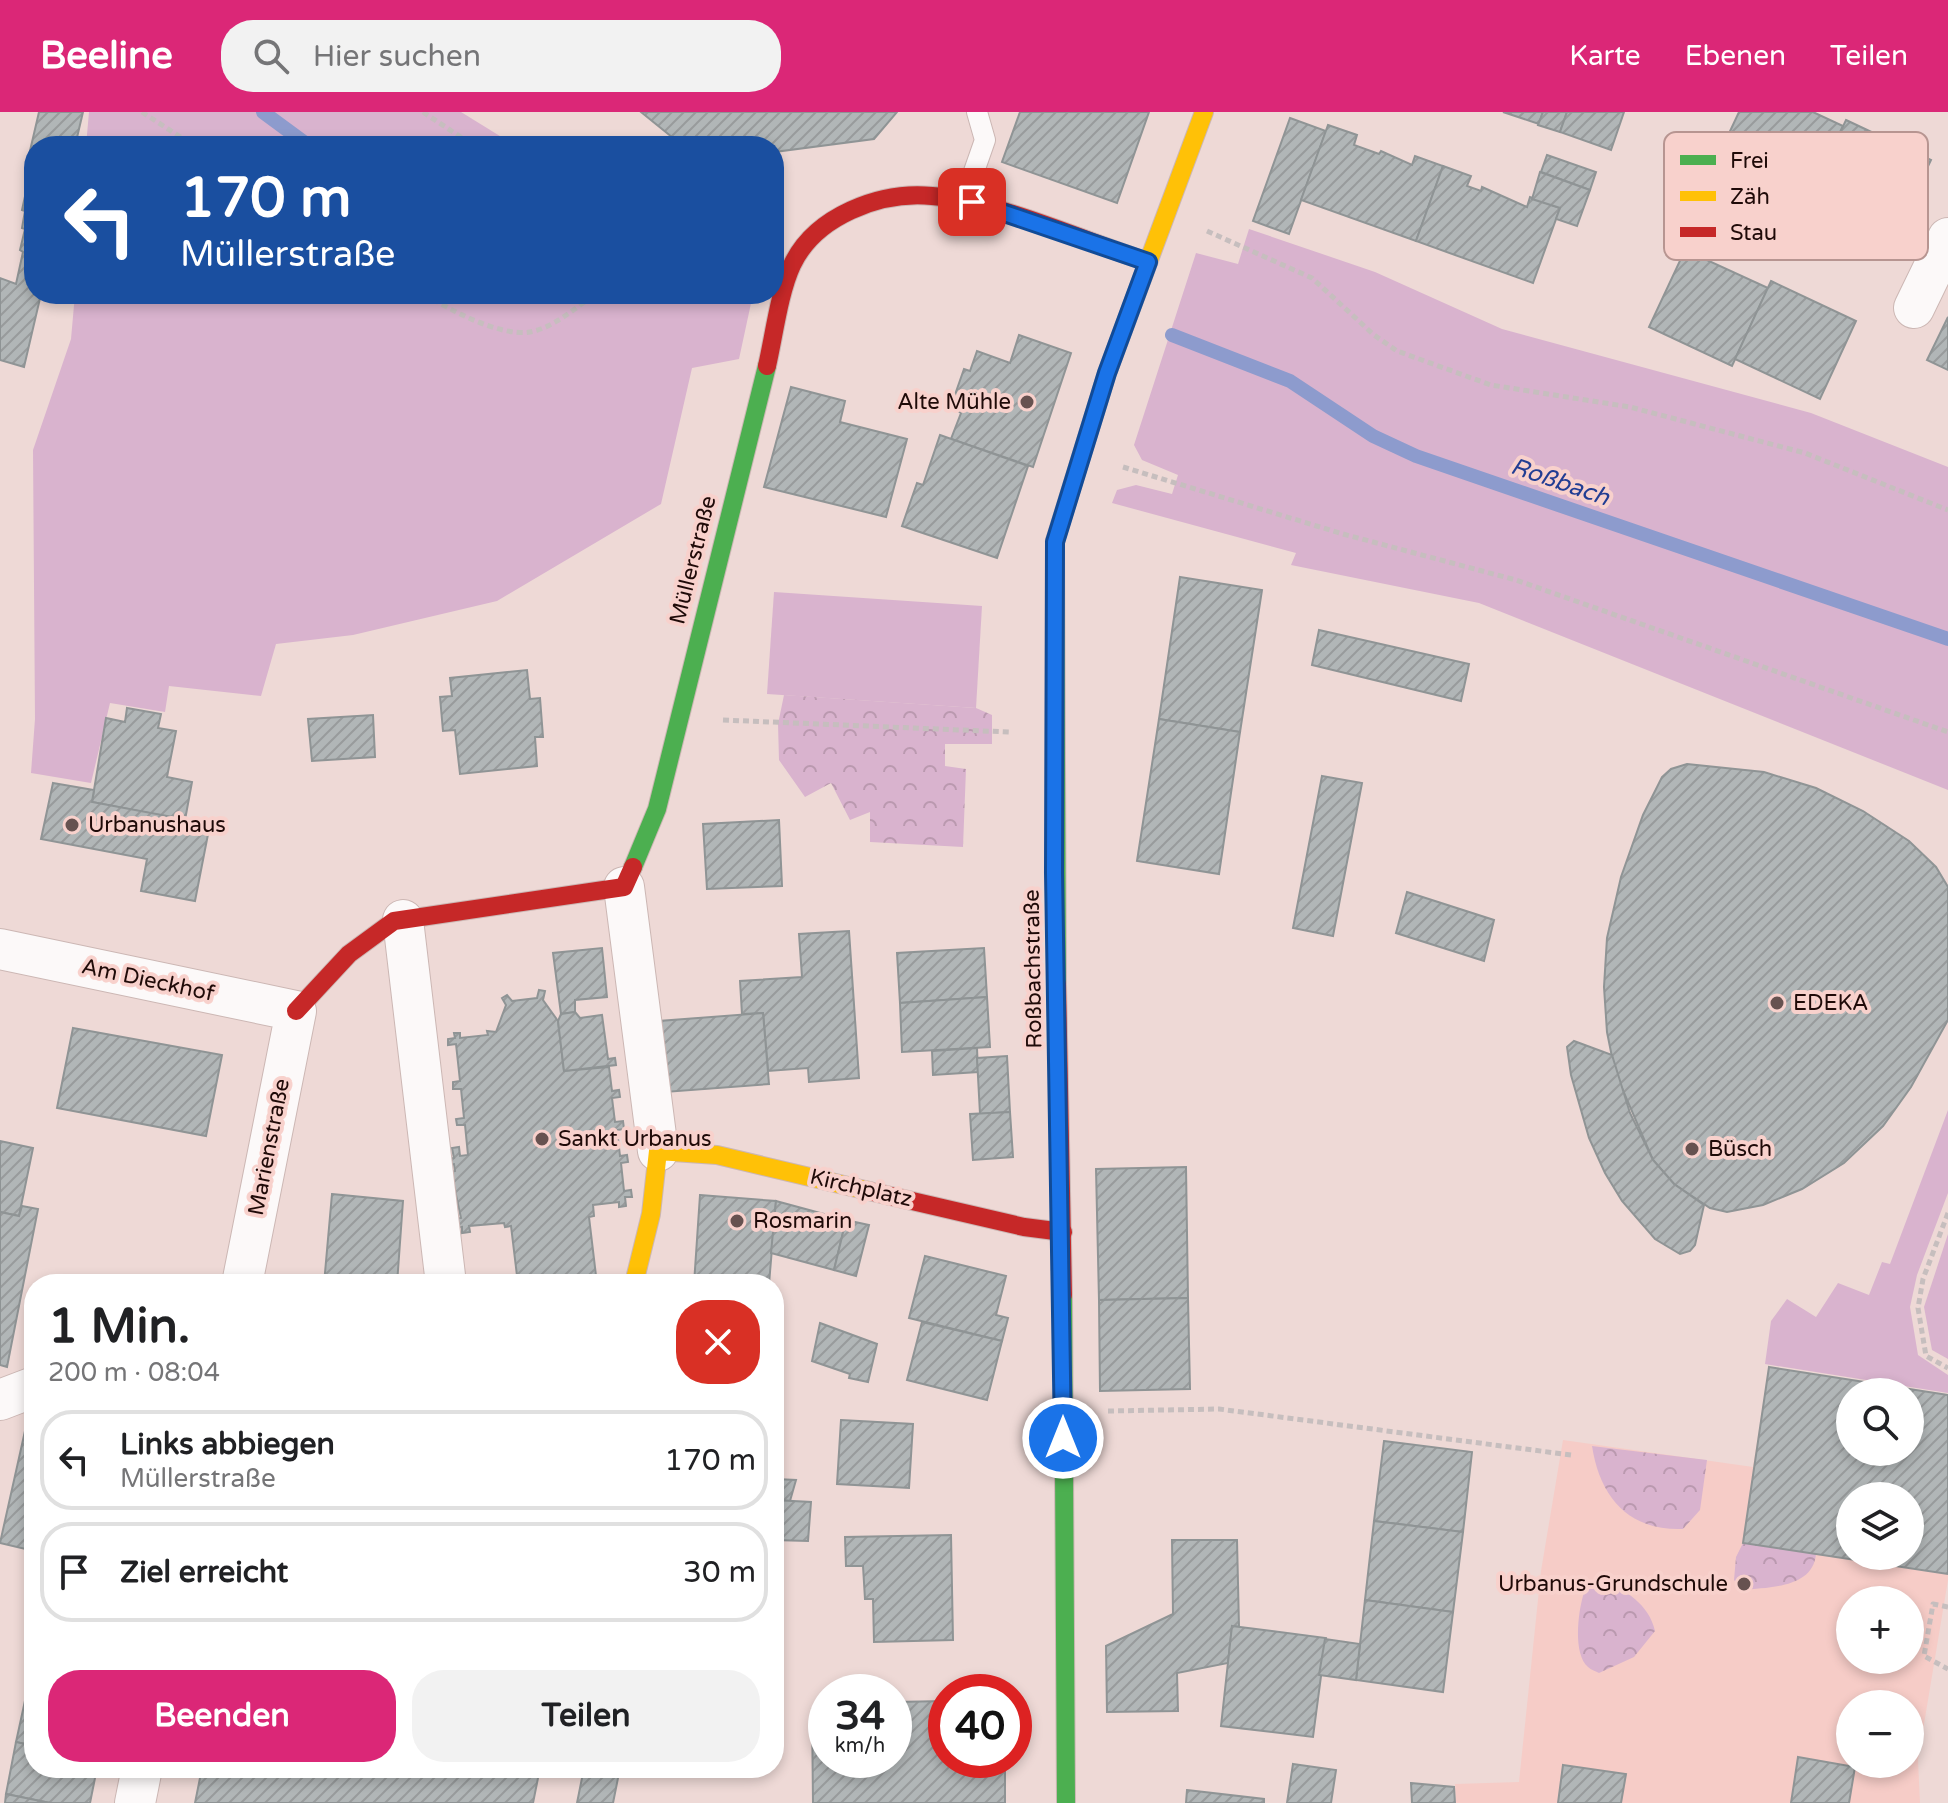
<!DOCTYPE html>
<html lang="de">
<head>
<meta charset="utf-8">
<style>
  :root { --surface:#fff; --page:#f2f2f2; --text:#202124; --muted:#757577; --line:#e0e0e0; --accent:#db2777 }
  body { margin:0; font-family:"Varela Round",sans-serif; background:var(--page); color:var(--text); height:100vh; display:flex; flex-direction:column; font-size:30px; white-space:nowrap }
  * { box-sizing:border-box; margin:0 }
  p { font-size:26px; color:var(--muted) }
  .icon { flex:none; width:44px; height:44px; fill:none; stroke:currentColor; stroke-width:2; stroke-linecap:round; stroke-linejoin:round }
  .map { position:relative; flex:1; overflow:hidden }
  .drawer { position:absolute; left:24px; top:1162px; width:760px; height:504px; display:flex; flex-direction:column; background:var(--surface); border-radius:32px; box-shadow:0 4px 12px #0003 }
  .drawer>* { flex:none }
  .guide { position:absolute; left:24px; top:24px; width:760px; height:168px; border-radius:32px; box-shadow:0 4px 12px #0003; background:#1a4fa0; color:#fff; overflow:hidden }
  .buttons { position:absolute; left:1836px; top:1266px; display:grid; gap:16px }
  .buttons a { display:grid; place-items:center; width:88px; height:88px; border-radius:50%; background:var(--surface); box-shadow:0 4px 12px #0003; font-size:40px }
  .speed { position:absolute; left:808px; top:1562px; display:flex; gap:16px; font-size:40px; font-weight:700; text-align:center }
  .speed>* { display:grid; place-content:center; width:104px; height:104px; border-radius:50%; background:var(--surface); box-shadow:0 4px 12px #0003; line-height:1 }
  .speed small { font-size:20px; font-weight:400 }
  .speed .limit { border:12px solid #d22; background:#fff; color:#111 }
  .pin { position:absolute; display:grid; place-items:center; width:68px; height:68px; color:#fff; margin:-34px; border-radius:16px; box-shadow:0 4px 12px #0006 }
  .me { position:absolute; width:88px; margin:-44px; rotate:0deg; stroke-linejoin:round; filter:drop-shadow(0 0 6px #0008) }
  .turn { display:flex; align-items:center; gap:28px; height:168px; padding:0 24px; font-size:36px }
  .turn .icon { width:104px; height:104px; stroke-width:2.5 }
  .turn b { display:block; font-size:56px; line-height:68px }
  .round { display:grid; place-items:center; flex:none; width:84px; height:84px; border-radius:32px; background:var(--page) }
  .headline { display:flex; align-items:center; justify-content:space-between; height:136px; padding:0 24px }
  h1 { font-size:48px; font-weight:700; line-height:60px }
  .cta { display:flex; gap:16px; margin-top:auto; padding:16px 24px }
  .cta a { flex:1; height:92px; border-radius:32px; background:var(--accent); color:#fff; font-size:32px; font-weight:700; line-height:92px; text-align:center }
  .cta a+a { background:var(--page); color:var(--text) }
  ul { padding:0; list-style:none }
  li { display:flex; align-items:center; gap:24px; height:100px; margin:0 16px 12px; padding:0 8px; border:4px solid var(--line); border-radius:32px }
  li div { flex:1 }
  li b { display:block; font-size:30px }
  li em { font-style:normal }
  header { display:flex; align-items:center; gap:48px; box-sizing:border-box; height:112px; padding:0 40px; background:var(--accent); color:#fff }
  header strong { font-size:38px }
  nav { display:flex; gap:44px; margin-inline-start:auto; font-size:28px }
  .search { width:560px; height:72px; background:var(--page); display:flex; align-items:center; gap:20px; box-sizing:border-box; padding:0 28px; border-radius:32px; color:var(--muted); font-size:30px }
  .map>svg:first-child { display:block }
</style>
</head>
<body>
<header>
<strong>Beeline</strong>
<div class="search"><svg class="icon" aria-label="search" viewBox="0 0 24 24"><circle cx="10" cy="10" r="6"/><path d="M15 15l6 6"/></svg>Hier suchen</div>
<nav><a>Karte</a><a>Ebenen</a><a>Teilen</a></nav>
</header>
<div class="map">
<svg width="1948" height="1691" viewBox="0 0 1948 1691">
  <defs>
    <pattern id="park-crowns" width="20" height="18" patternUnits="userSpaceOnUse" patternTransform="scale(2)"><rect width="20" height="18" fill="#d9b3ce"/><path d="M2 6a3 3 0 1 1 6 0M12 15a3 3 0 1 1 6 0" fill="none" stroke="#ba99af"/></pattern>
    <pattern id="building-hatch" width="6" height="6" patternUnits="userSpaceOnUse" patternTransform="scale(2)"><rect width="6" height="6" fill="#b1b6b7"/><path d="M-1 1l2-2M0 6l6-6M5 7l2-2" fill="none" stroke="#989b9c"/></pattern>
  </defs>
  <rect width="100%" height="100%" fill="#eed9d6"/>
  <path fill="#f6ccc7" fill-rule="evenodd" d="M 1769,1255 L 1948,1283 L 1948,1468 L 1918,1648 L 1920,1691 L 1456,1691 L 1455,1672 L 1519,1670 L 1541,1459 L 1563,1328 L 1753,1355 ZM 1850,1280 L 1910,1280 L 1910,1340 L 1850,1340 ZM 1850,1384 L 1910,1384 L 1910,1444 L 1850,1444 ZM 1850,1488 L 1910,1488 L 1910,1548 L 1850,1548 ZM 1850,1592 L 1910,1592 L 1910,1652 L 1850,1652 Z"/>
  <g fill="#d9b3ce">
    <polygon points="89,0 461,0 516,34 86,34"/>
    <polygon points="1249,117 1375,160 1502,217 1811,301 1948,355 1948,678 1479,491 1291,453 1296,441 1112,391 1117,378 1136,373 1172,382 1178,363 1142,348 1134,333 1196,141 1238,152"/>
    <polygon points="75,182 753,182 739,247 692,256 661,392 497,489 353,523 276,532 261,584 169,574 165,600 110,591 91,671 31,661 35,607 33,338 71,227"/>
    <polygon points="774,480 982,494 976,596 767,582"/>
    <polygon points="1948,998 1948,1081 1917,1163 1910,1195 1918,1243 1948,1263 1948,1281 1765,1252 1771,1209 1787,1187 1816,1205 1838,1171 1869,1183 1882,1150 1890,1152"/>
    <polygon points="1948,1122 1948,1247 1932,1238 1924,1195"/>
  </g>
  <g fill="url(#park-crowns)">
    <polygon points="784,583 976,596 992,603 992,632 945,632 945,654 966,657 963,735 870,730 870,700 850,708 831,671 805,685 779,648 778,612"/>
    <path d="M 1592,1334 L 1707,1348 L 1700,1398 L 1683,1417 C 1629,1419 1600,1386 1592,1334 Z"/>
    <path d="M 1743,1431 L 1816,1442 C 1813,1476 1770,1475 1743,1478 L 1734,1468 L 1736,1445 Z"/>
    <path d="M 1602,1467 C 1625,1478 1649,1492 1655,1519 L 1634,1545 L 1599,1561 C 1596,1559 1591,1558 1588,1555 C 1573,1542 1578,1501 1583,1484 C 1586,1475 1593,1471 1602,1467 Z"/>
  </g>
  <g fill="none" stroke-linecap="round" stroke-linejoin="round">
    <g stroke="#8d9bcd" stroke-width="14">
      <polyline points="263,0 309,34"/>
      <polyline points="1172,223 1290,269 1373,324 1416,344 1948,527"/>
    </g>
  </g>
  <g fill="url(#building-hatch)" stroke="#8f9495" stroke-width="2" fill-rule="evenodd">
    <polygon points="39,0 83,0 75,34 34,34 34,182 41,182 24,255 0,248 0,166 16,172 23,140 20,138 25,117 22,116 25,99 22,98 31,57 26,56"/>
    <polygon points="641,0 897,0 874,27 774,40 774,34 683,34"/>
    <polygon points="1020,0 1149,0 1117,91 1002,50"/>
    <polygon points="1503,0 1543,0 1539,12"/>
    <polygon points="1543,0 1567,0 1560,20 1538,13"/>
    <polygon points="1567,0 1624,0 1611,38 1560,20"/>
    <polygon points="1739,0 1813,0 1843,14 1807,91 1716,49"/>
    <polygon points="1290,6 1326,19 1289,122 1253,109"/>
    <polygon points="1846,8 1931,48 1894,126 1809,86"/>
    <polygon points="1328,13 1357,23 1354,33 1379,42 1381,39 1412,53 1415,44 1443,54 1416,129 1301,88"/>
    <polygon points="1547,43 1596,60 1590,78 1541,60"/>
    <polygon points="1443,54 1471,64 1467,74 1481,79 1482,75 1527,95 1530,85 1560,96 1533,171 1416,129"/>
    <polygon points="1540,60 1590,78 1577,114 1556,107 1560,96 1532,87"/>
    <polygon points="1685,138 1768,176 1732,254 1649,215"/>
    <polygon points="1771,169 1856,209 1820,287 1735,247"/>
    <polygon points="1948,205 1948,258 1927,248"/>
    <polygon points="1019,223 1071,241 1033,355 951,327 961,301 951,294 964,257 970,259 977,239 1010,251"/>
    <polygon points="791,275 845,289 840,310 907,327 886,405 764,375"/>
    <polygon points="940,323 1028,354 997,446 902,414 917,371 923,373"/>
    <polygon points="1180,465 1262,478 1240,620 1159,607"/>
    <polygon points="1319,518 1469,552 1461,589 1312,553"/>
    <polygon points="527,558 530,587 540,586 543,625 535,625 537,654 460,662 455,618 443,619 440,585 452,584 450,566"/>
    <polygon points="127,596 161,602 158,616 176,619 167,665 192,670 185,708 92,690 106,606 125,610"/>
    <polygon points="373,603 375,645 312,649 308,607"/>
    <polygon points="1159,607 1240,620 1219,762 1137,749"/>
    <polygon points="1687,652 1764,660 1816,676 1863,699 1909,729 1936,755 1948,775 1948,908 1911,975 1883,1014 1844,1051 1802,1077 1763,1093 1727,1100 1710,1096 1674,1072 1653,1048 1615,960 1607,920 1604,875 1607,826 1621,765 1643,703 1662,665 1671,657"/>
    <polygon points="1322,664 1362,671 1333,824 1293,816"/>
    <polygon points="53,671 94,678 92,690 210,712 195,789 141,779 147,747 41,727"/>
    <polygon points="779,708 782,774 707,777 703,712"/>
    <polygon points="1407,780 1494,808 1484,849 1396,821"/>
    <polygon points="849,819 859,966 809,970 808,956 768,959 763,901 742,902 740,869 802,865 799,822"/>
    <polygon points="602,836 607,885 575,888 575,900 561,902 553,841"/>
    <polygon points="984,836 987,885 900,891 897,841"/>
    <polygon points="539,878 545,879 543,888 558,909 564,959 609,955 612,979 619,978 620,985 612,986 615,1010 623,1009 624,1017 617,1018 620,1044 627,1043 628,1050 621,1051 624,1079 631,1078 632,1085 625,1085 626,1094 619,1095 619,1090 593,1093 594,1104 589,1105 597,1172 518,1172 511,1114 505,1115 504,1111 469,1114 470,1120 462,1121 462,1115 455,1116 453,1107 461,1106 451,1060 455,1059 454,1052 446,1053 445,1047 454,1046 452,1036 459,1035 460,1044 468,1043 465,1013 457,1013 456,1007 464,1006 461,977 453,977 453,970 460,969 456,932 448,933 448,927 455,926 454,921 460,921 460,926 488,923 487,919 496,920 506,893 502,886 507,883 512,889 537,886"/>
    <polygon points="987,885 990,935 902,940 900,891"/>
    <polygon points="575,900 580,906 602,903 608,947 615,946 616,953 564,959 558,909 561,902"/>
    <polygon points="763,901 769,972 665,980 659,909"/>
    <polygon points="73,916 222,943 206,1024 57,996"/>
    <polygon points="1574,929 1612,943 1630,1001 1653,1048 1674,1072 1704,1093 1695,1133 1690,1139 1680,1142 1655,1127 1622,1089 1605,1061 1589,1026 1571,963 1567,935"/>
    <polygon points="977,936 978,960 933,963 932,939"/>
    <polygon points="1007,944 1010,1000 980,1002 977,946"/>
    <polygon points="1010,1000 1013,1045 973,1048 970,1002"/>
    <polygon points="0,1029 33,1036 19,1104 0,1100"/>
    <polygon points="1186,1055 1188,1186 1099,1188 1096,1057"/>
    <polygon points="332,1082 403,1089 397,1172 324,1172"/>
    <polygon points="700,1083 776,1089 769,1172 694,1172"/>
    <polygon points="776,1089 846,1108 834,1158 771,1141"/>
    <polygon points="22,1094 38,1097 7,1255 0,1253 0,1100 19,1104"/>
    <polygon points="846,1108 869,1113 856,1164 834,1158"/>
    <polygon points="925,1144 1006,1164 996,1203 1008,1206 1002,1229 909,1206"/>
    <polygon points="1188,1186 1190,1277 1100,1279 1099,1188"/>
    <polygon points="922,1210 1002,1229 987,1288 907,1268"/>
    <polygon points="820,1211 877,1232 868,1270 849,1266 850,1262 812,1249"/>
    <path d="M 1769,1255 L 1948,1283 L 1948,1462 L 1743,1431 ZM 1850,1280 L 1910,1280 L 1910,1340 L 1850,1340 ZM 1850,1384 L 1910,1384 L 1910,1444 L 1850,1444 Z"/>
    <polygon points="841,1308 913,1312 909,1376 837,1372"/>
    <polygon points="25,1319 34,1321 34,1439 0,1431"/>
    <polygon points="1384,1329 1472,1340 1463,1420 1374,1409"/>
    <polygon points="775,1367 796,1368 790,1389 774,1388"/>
    <polygon points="774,1388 811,1390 808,1429 774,1428"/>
    <polygon points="1374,1409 1463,1420 1453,1500 1365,1488"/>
    <polygon points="951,1423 953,1528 874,1530 873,1487 865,1487 863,1454 846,1454 845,1425"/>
    <polygon points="1172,1428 1237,1428 1239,1515 1232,1514 1228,1551 1177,1561 1178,1599 1107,1600 1106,1534 1173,1502"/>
    <polygon points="1365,1488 1453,1500 1443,1580 1356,1568"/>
    <polygon points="1232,1514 1326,1526 1313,1625 1221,1614"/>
    <polygon points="1325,1527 1360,1532 1356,1568 1319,1563"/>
    <polygon points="33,1552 34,1552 34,1634 16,1630"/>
    <polygon points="946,1589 946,1648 1005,1648 1005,1691 813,1691 812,1597 826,1597 826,1648 894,1648 894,1590"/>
    <polygon points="16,1630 34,1634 34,1656 97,1656 90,1691 50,1691 6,1682"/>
    <polygon points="1798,1645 1855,1655 1849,1691 1791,1691"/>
    <polygon points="1293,1652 1336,1658 1331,1691 1287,1691"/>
    <polygon points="1563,1653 1626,1662 1621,1691 1558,1691"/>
    <polygon points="202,1656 540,1656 533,1691 195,1691"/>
    <polygon points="584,1656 620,1656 613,1691 577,1691"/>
    <polygon points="1411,1671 1454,1675 1455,1691 1412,1691"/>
    <polygon points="1187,1678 1264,1687 1264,1691 1186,1691"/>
    <polygon points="6,1682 50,1691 5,1691"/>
  </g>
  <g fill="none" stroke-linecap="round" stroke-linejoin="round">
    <g stroke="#ccb7b4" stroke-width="22">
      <polyline id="lane" points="964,88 985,28 977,0"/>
    </g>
    <g stroke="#ccb7b4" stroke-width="42">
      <g id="street">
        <polyline points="1914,196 1948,126"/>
        <polyline points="624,775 658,1039"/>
        <polyline points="403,808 446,1172"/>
        <polyline points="0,837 296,899 242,1172"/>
        <polyline points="0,1288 34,1275"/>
        <polyline points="135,1691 142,1656"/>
      </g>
    </g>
    <g stroke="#ccb7b4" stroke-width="20">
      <g id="fast">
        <polyline points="1055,429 1057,872"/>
        <polyline points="633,755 657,697 767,254"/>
        <polyline points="1063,1183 1066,1691"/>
      </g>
    </g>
    <g stroke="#ccb7b4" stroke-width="20">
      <g id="slow">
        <polyline points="1055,429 1107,261 1204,0"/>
        <polyline points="635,1167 651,1102 658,1039 717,1043 869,1079"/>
      </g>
    </g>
    <g stroke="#ccb7b4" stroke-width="20">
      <g id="jam">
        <path d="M 767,254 C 774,224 779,181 792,153 C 815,104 880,79 932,84 C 995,89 1085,129 1148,150"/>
        <polyline points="1057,872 1063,1183"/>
        <polyline points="296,899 349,842 394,809 624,775 633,755"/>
        <polyline points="869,1079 1024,1115 1063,1120"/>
      </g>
    </g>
    <g stroke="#c6bebe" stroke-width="5" stroke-dasharray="6 4" stroke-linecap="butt">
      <polyline points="142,0 194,34"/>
      <polyline points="423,0 474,34"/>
      <polyline points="1207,119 1312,166 1374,223 1397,239 1491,273 1630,295 1805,341 1948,398"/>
      <path d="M 425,182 C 449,198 501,225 530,220 C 553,216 577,195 595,182"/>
      <polyline points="1123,355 1343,422 1516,468 1948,620"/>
      <polyline points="723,608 1009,620"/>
      <polyline points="1948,1101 1923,1167 1918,1196 1926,1244 1948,1256"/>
      <polyline points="1108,1299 1219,1297 1571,1343"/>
      <polyline points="1948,1495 1933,1492 1924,1544 1948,1557"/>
    </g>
    <use href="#lane" stroke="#fcf9f9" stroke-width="20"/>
    <use href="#street" stroke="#fcf9f9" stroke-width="40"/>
    <use href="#fast" stroke="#4caf50" stroke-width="18"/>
    <use href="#slow" stroke="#ffc107" stroke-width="18"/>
    <use href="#jam" stroke="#c62828" stroke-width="18"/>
  </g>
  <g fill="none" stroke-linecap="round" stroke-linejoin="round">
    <g stroke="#114b97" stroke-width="20">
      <polyline id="route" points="972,90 1148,150 1107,261 1055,430 1054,761 1063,1326"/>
    </g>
    <use href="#route" stroke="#1a73e8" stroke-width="14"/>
  </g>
  <g fill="#675250" stroke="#f8d1cc" stroke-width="3">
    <circle cx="1027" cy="290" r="8"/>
    <circle cx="72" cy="713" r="8"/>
    <circle cx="1777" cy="891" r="8"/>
    <circle cx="542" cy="1027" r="8"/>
    <circle cx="1692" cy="1037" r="8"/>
    <circle cx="737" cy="1109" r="8"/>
    <circle cx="1744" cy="1472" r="8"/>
  </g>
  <g text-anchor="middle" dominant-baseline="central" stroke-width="8" stroke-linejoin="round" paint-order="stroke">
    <g font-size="22" fill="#1f0a08" stroke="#f8d1cc" text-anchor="start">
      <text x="1011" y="290" text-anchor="end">Alte Mühle</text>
      <text x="88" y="713">Urbanushaus</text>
      <text x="1793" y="891">EDEKA</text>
      <text x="558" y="1027">Sankt Urbanus</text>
      <text x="1708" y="1037">Büsch</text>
      <text x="753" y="1109">Rosmarin</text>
      <text x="1728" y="1472" text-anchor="end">Urbanus-Grundschule</text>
    </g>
    <g font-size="22" fill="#1f0a08" stroke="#f8d1cc">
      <text transform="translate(693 448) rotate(-76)">Müllerstraße</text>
      <text transform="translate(1033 857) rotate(-91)">Roßbachstraße</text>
      <text transform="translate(148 868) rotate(12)">Am Dieckhof</text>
      <text transform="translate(269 1035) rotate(-79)">Marienstraße</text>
      <text transform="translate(861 1076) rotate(13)">Kirchplatz</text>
    </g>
    <g font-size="24" font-style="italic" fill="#223d93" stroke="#f8d1cc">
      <text transform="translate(1560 370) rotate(19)">Roßbach</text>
    </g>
  </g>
  <rect x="1664" y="20" width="264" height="128" rx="12" fill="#f8d1cc" stroke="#b79591" stroke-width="2"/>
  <rect x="1680" y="43" width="36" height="10" fill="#4caf50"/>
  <rect x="1680" y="79" width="36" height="10" fill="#ffc107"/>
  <rect x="1680" y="115" width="36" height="10" fill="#c62828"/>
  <g font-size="22" fill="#1f0a08">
    <text x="1730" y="56">Frei</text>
    <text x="1730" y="92">Zäh</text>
    <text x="1730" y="128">Stau</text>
  </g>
</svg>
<div class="buttons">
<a><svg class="icon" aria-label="search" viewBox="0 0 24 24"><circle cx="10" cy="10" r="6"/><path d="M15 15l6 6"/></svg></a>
<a><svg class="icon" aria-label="layers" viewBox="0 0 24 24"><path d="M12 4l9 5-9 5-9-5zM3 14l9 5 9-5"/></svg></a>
<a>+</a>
<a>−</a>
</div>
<div class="speed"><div>34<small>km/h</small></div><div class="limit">40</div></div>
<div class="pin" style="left:972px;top:90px;background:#d93025"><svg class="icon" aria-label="arrive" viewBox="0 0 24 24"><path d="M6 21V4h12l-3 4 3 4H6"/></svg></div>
<svg class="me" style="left:1063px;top:1326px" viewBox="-20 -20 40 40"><circle r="17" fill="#1a73e8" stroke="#fff" stroke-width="3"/><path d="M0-11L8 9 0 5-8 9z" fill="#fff"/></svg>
<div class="guide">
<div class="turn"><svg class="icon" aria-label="left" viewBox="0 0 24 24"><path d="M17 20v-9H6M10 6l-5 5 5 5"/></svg><div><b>170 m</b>Müllerstraße</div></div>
</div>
<section class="drawer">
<div class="headline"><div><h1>1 Min.</h1><p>200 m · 08:04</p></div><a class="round" style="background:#d93025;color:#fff"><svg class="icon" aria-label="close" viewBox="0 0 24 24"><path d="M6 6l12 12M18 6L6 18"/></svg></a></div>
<ul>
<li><svg class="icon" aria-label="left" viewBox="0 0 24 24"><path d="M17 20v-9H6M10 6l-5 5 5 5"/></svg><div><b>Links abbiegen</b><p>Müllerstraße</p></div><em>170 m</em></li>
<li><svg class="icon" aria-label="arrive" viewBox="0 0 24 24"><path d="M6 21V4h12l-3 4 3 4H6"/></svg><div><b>Ziel erreicht</b></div><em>30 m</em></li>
</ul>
<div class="cta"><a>Beenden</a><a>Teilen</a></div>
</section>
</div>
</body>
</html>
